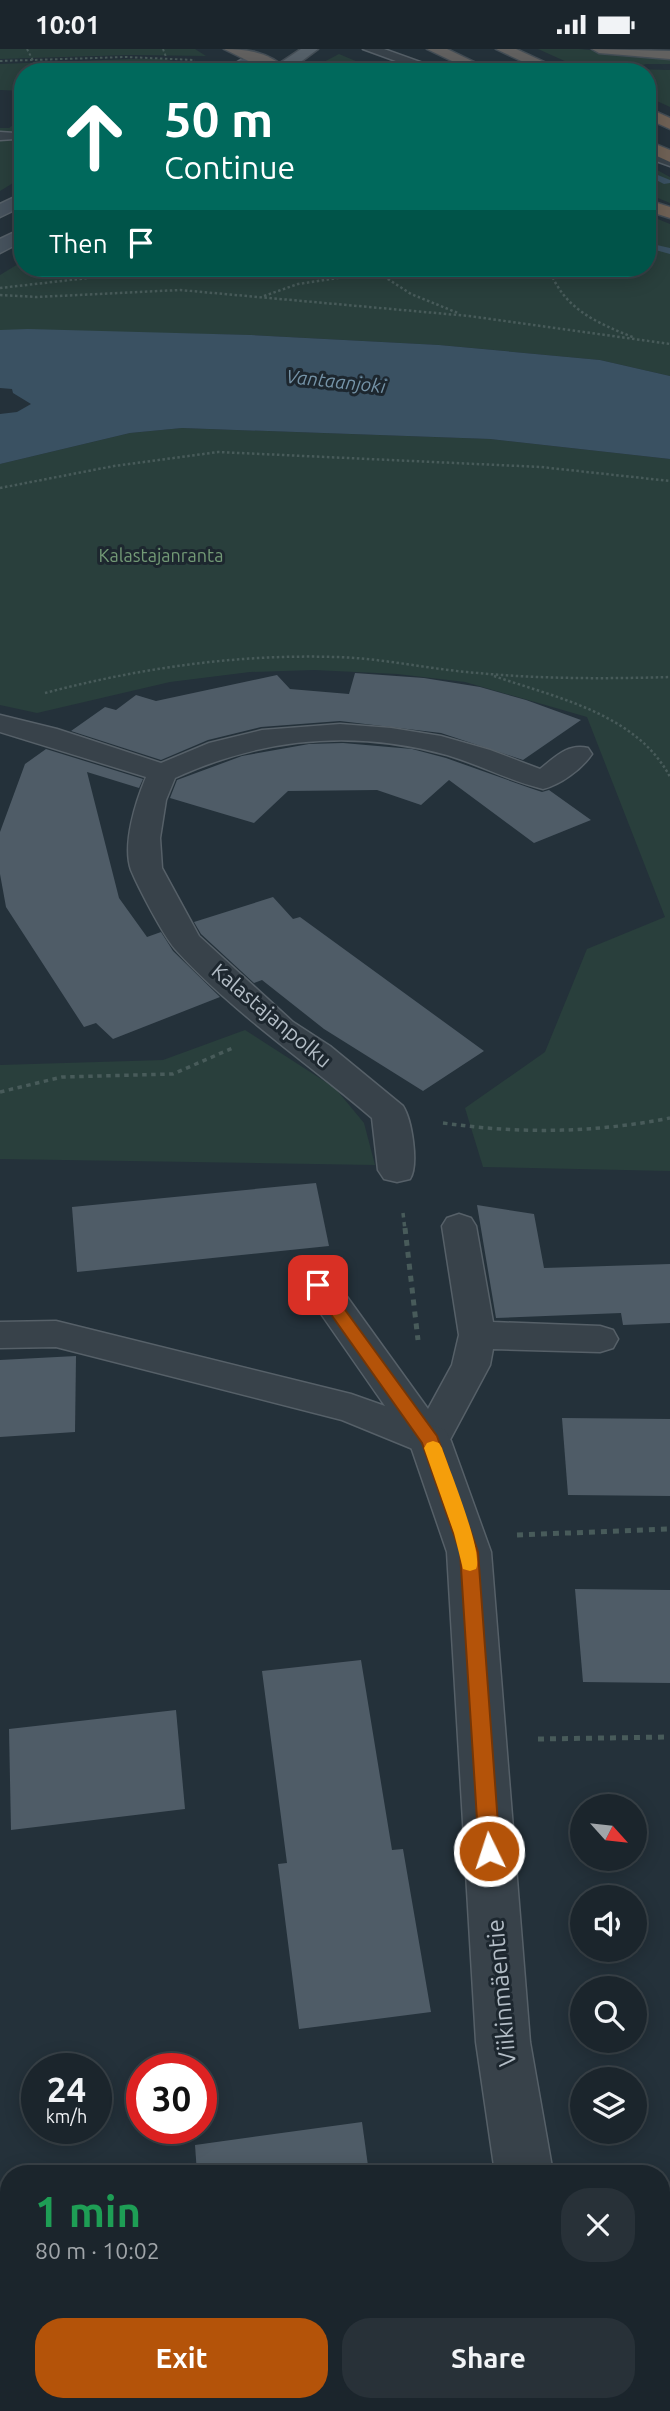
<!DOCTYPE html>
<html lang="en">
<head>
<meta charset="utf-8">
<style>
  :root { --surface:#1b252c; --page:#283138; --text:#f1f3f6; --muted:#a0a5a9; --line:#394248; --accent:#b45309 }
  body { margin:0; font-family:Ubuntu,sans-serif; background:var(--page); color:var(--text); height:100vh; display:flex; flex-direction:column; font-size:26px; white-space:nowrap }
  * { box-sizing:border-box; margin:0 }
  p { font-size:23px; color:var(--muted) }
  .icon { flex:none; width:38px; height:38px; fill:none; stroke:currentColor; stroke-width:2; stroke-linecap:round; stroke-linejoin:round }
  .map { position:relative; flex:1; overflow:hidden }
  .sheet { position:absolute; left:0px; top:2116px; width:670px; height:247px; display:flex; flex-direction:column; background:var(--surface); border-radius:28px 28px 0 0; box-shadow:0 4px 18px #0003,0 0 0 2px var(--line) }
  .sheet>* { flex:none }
  .banner { position:absolute; left:14px; top:14px; width:642px; height:214px; border-radius:28px; box-shadow:0 4px 18px #0003,0 0 0 2px var(--line); background:#00695c; color:#fff; overflow:hidden }
  .needle { width:46px; rotate:117deg }
  .tools { position:absolute; left:570px; top:1745px; display:grid; gap:14px }
  .tools a { display:grid; place-items:center; width:77px; height:77px; border-radius:50%; background:var(--surface); box-shadow:0 4px 18px #0003,0 0 0 2px var(--line); font-size:35px }
  .speed { position:absolute; left:21px; top:2004px; display:flex; gap:14px; font-size:35px; font-weight:700; text-align:center }
  .speed>* { display:grid; place-content:center; width:91px; height:91px; border-radius:50%; background:var(--surface); box-shadow:0 4px 18px #0003,0 0 0 2px var(--line); line-height:1 }
  .speed small { font-size:18px; font-weight:400 }
  .speed .limit { border:10px solid #d22; background:#fff; color:#111 }
  .pin { position:absolute; display:grid; place-items:center; width:60px; height:60px; color:#fff; margin:-30px; border-radius:14px; box-shadow:0 4px 10px #0006 }
  .me { position:absolute; width:77px; margin:-38px; rotate:356deg; stroke-linejoin:round; filter:drop-shadow(0 0 5px #0008) }
  .turn { display:flex; align-items:center; gap:24px; height:147px; padding:0 35px; font-size:32px }
  .turn .icon { width:91px; height:91px; stroke-width:2.5 }
  .turn b { display:block; font-size:49px; line-height:60px }
  .then { display:flex; align-items:center; height:66px; padding:0 35px; background:#0003; gap:14px; font-size:26px }
  .round { display:grid; place-items:center; flex:none; width:74px; height:74px; border-radius:28px; background:var(--page) }
  .head { display:flex; align-items:center; justify-content:space-between; height:119px; padding:0 35px }
  h1 { font-size:42px; font-weight:700; line-height:52px; color:#1e9e55 }
  .cta { display:flex; gap:14px; margin-top:auto; padding:14px 35px }
  .cta a { flex:1; height:80px; border-radius:28px; background:var(--accent); color:#fff; font-size:28px; font-weight:700; line-height:80px; text-align:center }
  .cta a+a { background:var(--page); color:var(--text) }
  .status { display:flex; justify-content:space-between; align-items:center; height:49px; padding:0 35px; background:var(--surface); direction:ltr }
  .status svg { height:19px; fill:currentColor }
  .map>svg:first-child { display:block }
</style>
</head>
<body>
<div class="status"><b>10:01</b><svg viewBox="0 0 49 12"><path d="M0 12V9h3v3zM5 12V6h3v6zM10 12V3h3v9zM15 12V0h3v12zM26 1h20v11H26zM47 4h2v5h-2z"/></svg></div>
<div class="map">
<svg width="670" height="2362" viewBox="0 0 670 2362">
  <rect width="100%" height="100%" fill="#24313a"/>
  <g fill="#293f3c">
    <polygon points="0,0 195,0 206,7 131,6 0,10"/>
    <polygon points="538,0 579,0 670,9 670,15 646,15 632,20 670,21 670,58 648,48 648,23 589,23"/>
    <polygon points="339,5 382,23 316,22 318,16"/>
    <polygon points="128,10 162,10 198,16 193,23 23,23 23,42 0,41 0,15"/>
    <polygon points="23,69 23,128 0,142 0,79 9,79"/>
    <polygon points="648,116 670,128 670,154 648,145"/>
    <polygon points="648,166 670,175 670,327 600,311 439,296 251,286 0,281 0,226 23,212 23,219 648,219"/>
    <polygon points="182,379 490,390 670,410 670,1122 483,1118 465,1059 545,1003 587,900 665,868 587,668 465,633 397,625 314,621 250,623 170,633 37,664 0,656 0,415 130,384"/>
    <polygon points="245,981 335,1039 364,1074 375,1116 0,1110 0,1016 163,1011"/>
  </g>
  <polygon fill="#3a5162" points="28,280 251,286 439,296 600,311 670,327 670,410 490,390 182,379 130,384 0,415 0,365 17,363 31,355 13,344 12,340 0,339 0,281"/>
  <g fill="none" stroke-linecap="round" stroke-linejoin="round">
    <g fill="#3a5162" fill-rule="evenodd">
      <polygon points="648,122 670,131 670,134 664,135 648,127"/>
      <polygon points="648,194 670,199 670,205 648,199"/>
    </g>
  </g>
  <g fill="#4f5c67">
    <polygon points="355,624 424,629 480,638 526,651 581,671 523,711 441,684 340,672 261,678 208,691 161,711 71,682 105,658 116,661 136,646 156,652 277,626 290,640 349,645"/>
    <polygon points="343,694 412,700 446,709 530,739 542,743 549,741 591,771 534,794 449,731 421,756 377,741 288,742 254,774 170,749 177,731 242,707 309,695"/>
    <polygon points="46,700 143,730 139,739 87,723 119,849 147,888 161,883 173,902 220,948 113,990 96,974 84,978 6,858 0,825 0,783 25,715"/>
    <polygon points="273,848 293,870 300,868 484,1002 423,1042 324,980 262,931 254,934 201,885 194,873"/>
    <polygon points="316,1134 329,1197 77,1223 72,1158"/>
    <polygon points="477,1156 534,1165 544,1219 670,1215 670,1274 623,1276 621,1264 496,1269"/>
    <polygon points="76,1307 75,1383 0,1388 0,1311"/>
    <polygon points="562,1369 670,1370 670,1447 568,1446"/>
    <polygon points="575,1540 670,1541 670,1634 583,1633"/>
    <polygon points="361,1611 392,1801 403,1800 431,1963 299,1980 278,1815 287,1814 262,1622"/>
    <polygon points="176,1661 185,1760 11,1781 9,1680"/>
    <polygon points="362,2073 369,2124 197,2124 195,2096"/>
  </g>
  <g fill="none" stroke-linecap="round" stroke-linejoin="round">
    <g stroke="#566068" stroke-width="3">
      <g id="service">
        <polygon points="363,0 384,0 448,23 426,23"/>
        <polygon points="0,83 15,84 17,87 15,90 0,91"/>
        <polygon points="648,99 670,107 670,117 648,109"/>
        <polygon points="459,1165 471,1169 476,1177 493,1273 600,1277 613,1281 618,1290 613,1299 600,1303 493,1300 490,1316 444,1402 430,1407 342,1371 56,1298 0,1299 0,1273 56,1272 351,1345 385,1357 301,1236 306,1227 319,1223 332,1227 428,1360 452,1316 459,1286 442,1177 447,1169"/>
      </g>
    </g>
    <g stroke="#566068" stroke-width="3">
      <g id="minor">
        <path d="M 0,666 L 57,680 L 161,714 L 209,694 L 262,681 L 340,675 L 391,679 L 441,687 L 490,701 L 540,720 C 555,708 568,694 588,699 L 592,705 C 582,720 560,736 543,740 C 510,732 480,716 447,706 C 354,680 262,689 175,729 L 166,751 L 160,789 L 162,819 L 199,887 L 293,973 L 330,997 L 403,1057 C 412,1071 419,1116 410,1130 L 397,1133 L 384,1130 L 378,1121 L 372,1069 C 307,1013 233,964 175,900 C 163,886 138,838 131,821 C 122,795 136,752 146,728 L 0,683 Z"/>
        <polygon points="430,1376 445,1381 451,1392 491,1503 530,1993 553,2124 495,2124 476,1993 447,1503 409,1392 415,1381"/>
        <polygon points="662,2263 670,2264 670,2324 662,2323"/>
        <polygon points="472,2354 534,2354 532,2362 470,2362"/>
      </g>
    </g>
    <g stroke="#566068" stroke-width="3">
      <g id="secondary">
        <polygon points="254,3 261,7 259,10 239,23 221,23"/>
        <polygon points="23,144 23,157 0,168 0,155"/>
        <polygon points="23,179 23,192 0,204 0,190"/>
      </g>
    </g>
    <g stroke="#444e56" stroke-width="3">
      <polygon id="primary" points="301,0 318,0 287,23 273,23 274,18"/>
    </g>
    <g stroke="#434d55" stroke-width="3">
      <g id="trunk">
        <path d="M 224,0 C 246,0 270,3 287,21 L 271,23 Z"/>
        <polygon points="427,0 447,0 495,23 475,23"/>
        <polygon points="496,0 516,0 566,23 545,23"/>
        <polygon points="592,0 670,2 670,10 599,4"/>
      </g>
    </g>
    <g stroke="#434d55" stroke-width="3">
      <g id="motorway">
        <polygon points="279,16 289,23 273,23 274,18"/>
        <polygon points="648,59 670,69 670,80 648,70"/>
        <polygon points="648,92 670,101 670,113 648,103"/>
        <polygon points="648,151 670,158 670,169 648,162"/>
      </g>
    </g>
    <g stroke="#485b5a" stroke-width="2" stroke-dasharray="2.5 2.5" stroke-linecap="butt">
      <polyline points="27,0 37,19 44,23"/>
      <polyline points="163,0 166,8"/>
      <polyline points="0,12 126,8 195,11"/>
    </g>
    <g stroke="#485b5a" stroke-width="2.5" stroke-dasharray="2.5 2.5" stroke-linecap="butt">
      <polyline points="41,219 80,229"/>
      <polyline points="371,219 411,245 458,264"/>
      <polyline points="374,219 467,219"/>
      <path d="M 549,219 C 563,260 597,274 635,289"/>
      <polyline points="0,239 176,219"/>
      <polyline points="0,246 37,248 180,241 469,267 670,295"/>
      <polyline points="264,247 298,235 364,225 371,219"/>
      <polyline points="0,439 114,417 218,403 541,418 670,432"/>
      <path d="M 494,627 C 557,649 637,665 670,728"/>
      <path d="M 45,644 C 140,619 237,605 335,608 C 380,609 423,619 467,623 C 535,630 603,630 670,628"/>
    </g>
    <g stroke="#485b5a" stroke-width="3.5" stroke-dasharray="4.5 4.5" stroke-linecap="butt">
      <polyline points="0,1043 62,1028 173,1025 235,998"/>
      <path d="M 443,1074 C 520,1085 594,1084 670,1069"/>
      <polyline points="403,1164 405,1181"/>
    </g>
    <g stroke="#485b5a" stroke-width="5" stroke-dasharray="6 6" stroke-linecap="butt">
      <polyline points="405,1179 418,1291"/>
      <polyline points="517,1486 670,1480"/>
      <polyline points="538,1690 670,1688"/>
    </g>
    <use href="#service" fill="#38424a" fill-rule="evenodd"/>
    <use href="#minor" fill="#38424a" fill-rule="evenodd"/>
    <use href="#secondary" fill="#46525d" fill-rule="evenodd"/>
    <use href="#primary" fill="#56616a" fill-rule="evenodd"/>
    <use href="#trunk" fill="#626160" fill-rule="evenodd"/>
    <use href="#motorway" fill="#6f6155" fill-rule="evenodd"/>
  </g>
  <polygon fill="#b45309" stroke="#753606" stroke-width="2" points="318,1230 324,1232 437,1387 478,1503 500,1802 497,1809 489,1812 482,1809 479,1802 460,1503 422,1394 313,1240 310,1236"/>
  <path fill="#f59e0b" d="M 433,1392 L 439,1394 L 442,1399 C 449,1420 484,1504 476,1520 L 470,1522 L 463,1520 L 454,1484 L 424,1399 L 427,1394 Z"/>
  <g text-anchor="middle" dominant-baseline="central" stroke-width="6" stroke-linejoin="round" paint-order="stroke">
    <g font-size="18" fill="#739a76" stroke="#1d272f">
      <text x="161" y="506">Kalastajanranta</text>
    </g>
    <g font-size="19" font-style="italic" fill="#7593a7" stroke="#1d272f">
      <text transform="translate(336 332) rotate(6)">Vantaanjoki</text>
    </g>
    <g font-size="21" fill="#b3bdc6" stroke="#1d272f">
      <text transform="translate(272 966) rotate(40)">Kalastajanpolku</text>
    </g>
    <g font-size="24" fill="#b3bdc6" stroke="#1d272f">
      <text transform="translate(501 1944) rotate(-95)">Viikinmäentie</text>
    </g>
  </g>
</svg>
<div class="tools">
<a><svg class="needle" viewBox="-14 -14 28 28"><path d="M0-13l5 13h-10z" fill="#e53935"/><path d="M0 13l5-13h-10z" fill="#a0a5a9"/></svg></a>
<a><svg class="icon" aria-label="sound" viewBox="0 0 24 24"><path d="M4 9h4l5-4v14l-5-4H4zM17 9q2 3 0 6"/></svg></a>
<a><svg class="icon" aria-label="search" viewBox="0 0 24 24"><circle cx="10" cy="10" r="6"/><path d="M15 15l6 6"/></svg></a>
<a><svg class="icon" aria-label="layers" viewBox="0 0 24 24"><path d="M12 4l9 5-9 5-9-5zM3 14l9 5 9-5"/></svg></a>
</div>
<div class="speed"><div>24<small>km/h</small></div><div class="limit">30</div></div>
<div class="pin" style="left:318px;top:1236px;background:#d93025"><svg class="icon" aria-label="arrive" viewBox="0 0 24 24"><path d="M6 21V4h12l-3 4 3 4H6"/></svg></div>
<svg class="me" style="left:489px;top:1802px" viewBox="-20 -20 40 40"><circle r="17" fill="#b45309" stroke="#fff" stroke-width="3"/><path d="M0-11L8 9 0 5-8 9z" fill="#fff"/></svg>
<div class="banner">
<div class="turn"><svg class="icon" aria-label="ahead" viewBox="0 0 24 24"><path d="M12 20V5M6 11l6-6 6 6"/></svg><div><b>50 m</b>Continue</div></div>
<div class="then">Then<svg class="icon" aria-label="arrive" viewBox="0 0 24 24"><path d="M6 21V4h12l-3 4 3 4H6"/></svg></div>
</div>
<section class="sheet">
<div class="head"><div><h1>1 min</h1><p>80 m · 10:02</p></div><a class="round"><svg class="icon" aria-label="close" viewBox="0 0 24 24"><path d="M6 6l12 12M18 6L6 18"/></svg></a></div>
<div class="cta"><a>Exit</a><a>Share</a></div>
</section>
</div>
</body>
</html>
